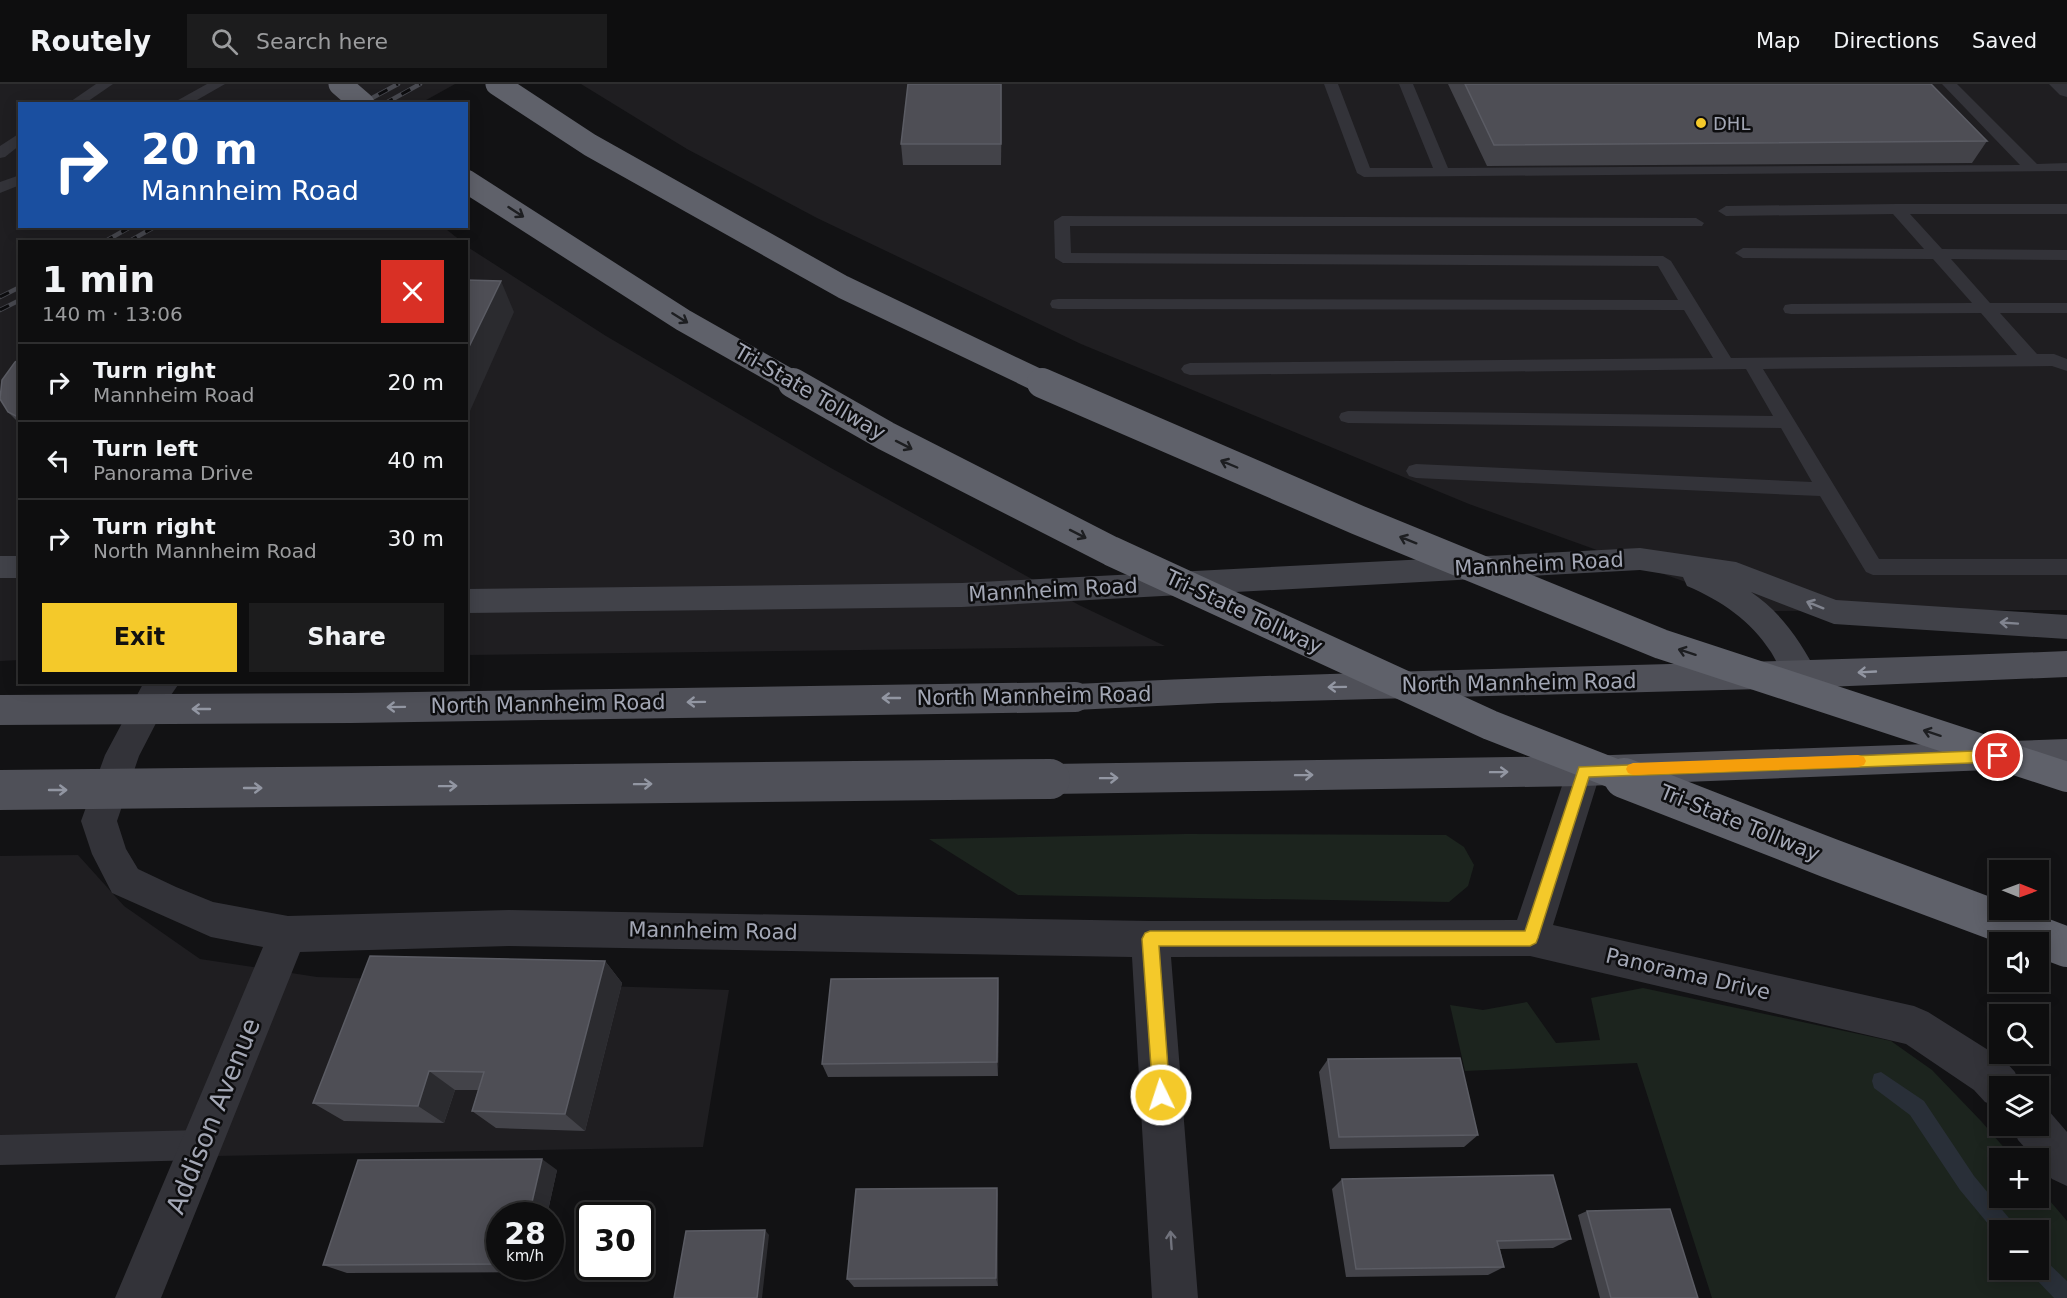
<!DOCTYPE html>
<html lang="en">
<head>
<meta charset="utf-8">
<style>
  :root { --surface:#0e0e0f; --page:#1c1c1d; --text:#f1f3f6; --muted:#9b9c9e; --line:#2e2e2f; --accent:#f4c92a }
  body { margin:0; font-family:"DejaVu Sans",sans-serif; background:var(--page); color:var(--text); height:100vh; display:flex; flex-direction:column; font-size:22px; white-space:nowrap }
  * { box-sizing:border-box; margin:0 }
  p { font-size:20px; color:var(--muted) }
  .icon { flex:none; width:33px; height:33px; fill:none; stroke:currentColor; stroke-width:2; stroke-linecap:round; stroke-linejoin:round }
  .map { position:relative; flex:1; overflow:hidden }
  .sheet { position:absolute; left:18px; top:156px; width:450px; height:444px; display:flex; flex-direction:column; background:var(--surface); border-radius:0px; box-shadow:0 3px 15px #0003,0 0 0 2px var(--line) }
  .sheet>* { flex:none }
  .top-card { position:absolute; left:18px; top:18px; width:450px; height:126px; border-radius:0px; box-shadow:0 3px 15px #0003,0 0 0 2px var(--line); background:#1a4fa0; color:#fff; overflow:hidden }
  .needle { width:39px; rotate:91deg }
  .controls { position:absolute; left:1989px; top:776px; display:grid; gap:12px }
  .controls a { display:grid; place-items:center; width:60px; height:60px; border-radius:0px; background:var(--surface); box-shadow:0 3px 15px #0003,0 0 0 2px var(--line); font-size:30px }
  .speed { position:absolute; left:486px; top:1118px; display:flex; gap:12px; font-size:30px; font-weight:700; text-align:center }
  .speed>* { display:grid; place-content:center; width:78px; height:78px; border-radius:50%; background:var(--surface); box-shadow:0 3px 15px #0003,0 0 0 2px var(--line); line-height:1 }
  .speed small { font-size:15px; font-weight:400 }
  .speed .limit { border:3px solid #111; border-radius:9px; background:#fff; color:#111 }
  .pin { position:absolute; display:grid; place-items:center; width:51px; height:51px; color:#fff; margin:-26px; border:3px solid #fff; border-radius:50%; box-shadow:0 2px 6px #0007 }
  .me { position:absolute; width:66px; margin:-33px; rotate:356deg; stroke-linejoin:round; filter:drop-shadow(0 0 4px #0008) }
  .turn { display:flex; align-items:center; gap:21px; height:126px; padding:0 24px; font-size:27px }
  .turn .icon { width:78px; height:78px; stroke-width:2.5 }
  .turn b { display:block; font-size:42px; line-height:51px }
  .round { display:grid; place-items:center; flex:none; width:63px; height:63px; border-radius:0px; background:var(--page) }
  .summary { display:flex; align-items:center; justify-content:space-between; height:102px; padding:0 24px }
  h1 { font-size:36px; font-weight:800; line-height:45px }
  .action { display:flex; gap:12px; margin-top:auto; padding:12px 24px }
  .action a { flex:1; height:69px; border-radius:0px; background:var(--accent); color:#111; font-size:24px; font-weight:800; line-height:69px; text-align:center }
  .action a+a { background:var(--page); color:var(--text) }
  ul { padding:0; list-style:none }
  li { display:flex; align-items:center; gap:18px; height:78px; padding:0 24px; border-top:2px solid var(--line) }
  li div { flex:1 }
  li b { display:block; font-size:22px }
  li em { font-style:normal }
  header { display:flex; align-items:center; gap:36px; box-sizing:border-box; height:84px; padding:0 30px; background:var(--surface); border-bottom:2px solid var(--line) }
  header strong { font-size:28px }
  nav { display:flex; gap:33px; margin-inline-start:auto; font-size:21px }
  .search { width:420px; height:54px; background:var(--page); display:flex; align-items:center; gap:15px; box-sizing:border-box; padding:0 21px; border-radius:0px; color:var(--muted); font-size:22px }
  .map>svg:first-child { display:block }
</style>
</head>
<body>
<header>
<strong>Routely</strong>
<div class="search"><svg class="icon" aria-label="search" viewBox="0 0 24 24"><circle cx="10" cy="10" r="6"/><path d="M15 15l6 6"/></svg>Search here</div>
<nav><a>Map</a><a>Directions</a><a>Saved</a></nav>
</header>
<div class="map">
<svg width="2067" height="1214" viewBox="0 0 2067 1214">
  <rect width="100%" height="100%" fill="#121214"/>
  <g fill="#1f1e21">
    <polygon points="0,0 455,0 419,20 20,20 20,142 442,142 461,157 20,158 20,576 0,577"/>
    <polygon points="581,0 2067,0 2067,526 1766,527 1469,420 1081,260 817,134 687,65"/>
    <polygon points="466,162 606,252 831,384 1079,521 1165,562 467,571"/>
    <polygon points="78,771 124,822 200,875 317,893 729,906 703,1063 0,1076 0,772"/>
  </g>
  <g fill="#1c241e" fill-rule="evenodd">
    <polygon points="1186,750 1446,751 1464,763 1474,781 1468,802 1449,818 1018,811 929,755"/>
    <path d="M 1643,904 L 1891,957 L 1932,986 L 1981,1037 L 2013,1074 L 2000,1074 L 2000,1113 L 2038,1113 L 2039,1104 L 2067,1137 L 2067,1214 L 1712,1214 L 1637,979 L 1465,987 L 1450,921 L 1483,926 L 1527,918 L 1556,959 L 1600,956 L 1591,914 ZM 2000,1146 L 2038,1146 L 2038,1185 L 2000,1185 Z"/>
  </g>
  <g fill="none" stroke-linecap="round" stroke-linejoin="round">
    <g fill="#292f38" fill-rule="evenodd">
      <polygon points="1881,988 1924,1017 1974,1092 2013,1139 2016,1146 2000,1146 1999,1153 1960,1106 1910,1031 1874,1004 1872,997 1874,990"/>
      <polygon points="2038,1173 2045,1176 2067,1197 2067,1214 2054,1214 2031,1190 2029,1185 2038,1185"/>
    </g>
    <g fill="#333339" fill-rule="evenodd">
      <polygon points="96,0 113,0 84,20 67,20"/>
      <polygon points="207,0 225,0 190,20 171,20"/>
      <polygon points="1324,0 1338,0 1370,84 1433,84 1399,0 1413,0 1448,84 2020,81 1942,0 1957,0 2037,80 2067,79 2067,87 1364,93 1357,89"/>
      <polygon points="20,49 20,61 5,73 0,74 0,62"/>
      <polygon points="20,91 20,101 0,109 0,98"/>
      <polygon points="1897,120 2067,120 2067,130 1910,130 1942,165 2067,166 2067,176 1951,175 1990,219 2067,219 2067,229 2000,229 2037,270 2054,270 2067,275 2067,287 2052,282 1763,285 1879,475 2067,475 2067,491 1873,491 1866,488 1820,412 1416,394 1409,392 1406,387 1409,382 1416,380 1812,398 1781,344 1348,339 1341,337 1339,333 1341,329 1348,327 1773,332 1746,285 1190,291 1184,289 1181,285 1184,281 1190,279 1713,274 1684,226 1058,225 1052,224 1050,220 1052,216 1058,215 1678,216 1658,182 1063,179 1055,174 1054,137 1062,132 1696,134 1704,139 1702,142 1070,142 1071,169 1663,172 1671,177 1731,274 2017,271 1981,229 1791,230 1785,229 1783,225 1785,221 1791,220 1972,219 1933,175 1743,174 1735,169 1743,164 1924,165 1893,130 1726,132 1718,127 1726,122"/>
      <polygon points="202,1046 212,1051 217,1061 212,1071 202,1076 0,1081 0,1051"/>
    </g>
    <g fill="#333339" fill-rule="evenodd">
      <polygon points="2049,0 2067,0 2067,13 2060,11"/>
      <polygon points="144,598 180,598 169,614 139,672 117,737 126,765 138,785 176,803 213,818 288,832 509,826 1150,837 1517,836 1567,687 1572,677 1584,672 1596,677 1601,687 1553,841 1914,922 1928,928 2004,976 2015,988 2020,1002 2000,1002 2000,1024 1985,1018 1974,1006 1906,960 1530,872 1171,873 1198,1214 1152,1214 1132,873 509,862 300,868 161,1214 115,1214 263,863 211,853 112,809 92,770 81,737 105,671"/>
      <polygon points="2038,1022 2048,1026 2067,1048 2067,1102 2052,1095 2038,1080 2038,1074 2034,1074 2018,1056 2012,1041 2038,1041"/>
    </g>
    <g fill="#414249" fill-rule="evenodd">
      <path d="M 1640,464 L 1736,478 L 1836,516 L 2067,531 L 2067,555 L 1834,540 L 1751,508 C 1781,528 1802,559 1818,591 L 1814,600 C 1806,603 1798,606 1791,600 C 1783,595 1777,577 1771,568 C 1750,536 1722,517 1687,502 L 1683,493 L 1640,486 L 962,523 L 466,529 L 466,505 L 962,499 Z"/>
      <rect x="0" y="472" width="20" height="22"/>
    </g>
    <g fill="#4f5058" fill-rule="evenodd">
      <path d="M 2067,567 L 2067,593 L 1802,604 L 1218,619 L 1075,626 L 1063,623 L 1058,613 L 1063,603 L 1075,600 C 1405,584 1736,581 2067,567 Z"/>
      <polygon points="2067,655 2067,683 1584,702 1050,710 1038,706 1033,695 1038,684 1050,680 1584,672"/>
    </g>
    <g stroke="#484950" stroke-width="4.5">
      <g id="rail">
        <polyline points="361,20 398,0"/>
        <polyline points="384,20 420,0"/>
        <polyline points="104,158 132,142"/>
        <polyline points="128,158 156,142"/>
        <polyline points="0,213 20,203"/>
        <polyline points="0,226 20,216"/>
      </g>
    </g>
    <use href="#rail" stroke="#0d0d0f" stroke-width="3" stroke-dasharray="10" stroke-linecap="butt"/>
    <g stroke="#4f5058" stroke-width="30">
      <polyline points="0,626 351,624 1075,613"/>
      <polyline points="1044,695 1050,695"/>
    </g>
    <polyline stroke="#4f5058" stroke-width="40" points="0,706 1050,695"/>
    <g stroke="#5f616a" stroke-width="23">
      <polyline points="340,0 363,20"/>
      <polyline points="497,0 590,61 843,203 1046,300"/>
      <polyline points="466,97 683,236 796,300"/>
    </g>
    <g stroke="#5f616a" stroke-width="30">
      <polyline points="793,299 886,352 1111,467 1490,641 1628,695"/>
      <polyline points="1042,299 1358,436 1661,560 2067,693"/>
    </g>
    <polyline stroke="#5f616a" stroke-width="40" points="1624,694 1829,774 2067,863"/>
  </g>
  <g fill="#434349">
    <polygon points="908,0 1002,0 1001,81 903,81 901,60"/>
    <polygon points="1448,0 1931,0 1987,57 1972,79 1487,82"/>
    <polygon points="20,275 20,340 8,328"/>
    <polygon points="605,877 622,899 585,1047 496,1044 472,1027 478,1006 455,1006 444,1039 344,1037 313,1019"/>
    <polygon points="999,909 998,992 828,993 822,980"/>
    <polygon points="1328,975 1478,1051 1464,1063 1330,1065 1319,988"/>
    <polygon points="557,1086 547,1131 500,1131 500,1182 535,1182 534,1188 347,1189 323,1181"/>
    <polygon points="1342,1095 1571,1155 1553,1164 1500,1165 1504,1183 1488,1191 1346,1193 1332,1105"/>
    <polygon points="997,1104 998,1114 998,1202 854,1203 847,1195"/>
    <polygon points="1587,1127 1698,1214 1600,1214 1578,1131"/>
  </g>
  <g fill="#2b2b2f">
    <polygon points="1001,0 1002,0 1001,81"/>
    <polygon points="501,197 514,228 466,336 466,269"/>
    <polygon points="605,877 622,899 585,1047 565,1030"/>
    <polygon points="998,894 999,909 998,992 997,978"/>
    <polygon points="429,987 455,1006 444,1039 418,1022"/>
    <polygon points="542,1075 557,1086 547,1131 529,1131"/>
    <polygon points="997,1104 998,1114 998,1202 996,1194"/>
    <polygon points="765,1146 769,1151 762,1214 757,1214"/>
    <polygon points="522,1182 535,1182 534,1188"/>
  </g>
  <g fill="#4e4e55" stroke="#5b5c64" stroke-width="1.5">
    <polygon points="908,0 1001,0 1001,60 901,60"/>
    <polygon points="1465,0 1931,0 1987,57 1494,61"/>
    <polygon points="466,196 501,197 466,269"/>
    <polygon points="20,275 20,334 8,328 0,315 2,296 15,278"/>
    <polygon points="370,872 605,877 565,1030 472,1027 484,988 429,987 418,1022 313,1019"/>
    <polygon points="998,894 997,978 822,980 831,895"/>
    <polygon points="1460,974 1478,1051 1339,1053 1328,975"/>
    <polygon points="542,1075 529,1131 500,1131 500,1180 323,1181 358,1076"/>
    <polygon points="1553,1091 1571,1155 1497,1157 1504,1183 1356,1185 1342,1095"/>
    <polygon points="997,1104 996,1194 847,1195 856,1105"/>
    <polygon points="1670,1125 1698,1214 1611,1214 1587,1127"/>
    <polygon points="765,1146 757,1214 674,1214 686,1147"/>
  </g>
  <defs><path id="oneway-shaft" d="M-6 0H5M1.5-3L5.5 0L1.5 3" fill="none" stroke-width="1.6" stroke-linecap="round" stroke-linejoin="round" transform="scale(1.5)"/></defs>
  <g stroke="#1d1e21">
    <use href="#oneway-shaft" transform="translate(516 128) rotate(33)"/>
    <use href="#oneway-shaft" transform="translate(680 234) rotate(32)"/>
    <use href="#oneway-shaft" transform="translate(904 361) rotate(27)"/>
    <use href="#oneway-shaft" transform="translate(1229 380) rotate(-157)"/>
    <use href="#oneway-shaft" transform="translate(1078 450) rotate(27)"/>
    <use href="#oneway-shaft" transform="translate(1408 456) rotate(-158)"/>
    <use href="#oneway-shaft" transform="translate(1687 568) rotate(-162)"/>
    <use href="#oneway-shaft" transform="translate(1932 649) rotate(-162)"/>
  </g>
  <g stroke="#81848f">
    <use href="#oneway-shaft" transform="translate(1815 521) rotate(-158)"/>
    <use href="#oneway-shaft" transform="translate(2009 539) rotate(-176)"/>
  </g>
  <g stroke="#9296a2">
    <use href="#oneway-shaft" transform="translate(1867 588) rotate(177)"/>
    <use href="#oneway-shaft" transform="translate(1337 603) rotate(179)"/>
    <use href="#oneway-shaft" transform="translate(891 614) rotate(180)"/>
    <use href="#oneway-shaft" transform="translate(696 618) rotate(179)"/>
    <use href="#oneway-shaft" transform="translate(396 623) rotate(179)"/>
    <use href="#oneway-shaft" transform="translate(201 625) rotate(180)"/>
    <use href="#oneway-shaft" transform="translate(1499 688) rotate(-1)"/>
    <use href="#oneway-shaft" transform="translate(1304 691) rotate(-1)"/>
    <use href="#oneway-shaft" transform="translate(1109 694) rotate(-1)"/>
    <use href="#oneway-shaft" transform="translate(643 700) rotate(-1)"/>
    <use href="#oneway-shaft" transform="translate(448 702) rotate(-1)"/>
    <use href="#oneway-shaft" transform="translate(253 704)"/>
    <use href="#oneway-shaft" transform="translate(58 706)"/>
  </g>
  <use stroke="#71737d" href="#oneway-shaft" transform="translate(1171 1156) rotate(-94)"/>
  <polygon fill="#f4c92a" stroke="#9f831b" stroke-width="1.5" points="1998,666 2003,668 2005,672 2003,676 1998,678 1589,693 1538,854 1536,859 1530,862 1159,862 1170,1011 1167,1017 1161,1020 1155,1017 1153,1011 1142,855 1145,849 1150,847 1525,847 1579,683"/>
  <polygon fill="#f59e0b" points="1858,671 1864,673 1866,677 1864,681 1858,683 1633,691 1628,689 1626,685 1628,681 1633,679"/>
  <circle fill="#f4c92a" stroke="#0d0d0f" stroke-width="2" cx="1701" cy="39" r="6"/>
  <g text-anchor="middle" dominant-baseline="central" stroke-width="5" stroke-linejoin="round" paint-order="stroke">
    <g font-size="18" fill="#a3a7b5" stroke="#0d0d0f" text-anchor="start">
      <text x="1713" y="39">DHL</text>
    </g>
    <g font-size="21" fill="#a3a7b5" stroke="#0d0d0f">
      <text transform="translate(810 308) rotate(30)">Tri-State Tollway</text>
      <text transform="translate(1539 480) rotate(-3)">Mannheim Road</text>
      <text transform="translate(1053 506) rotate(-3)">Mannheim Road</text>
      <text transform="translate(1244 528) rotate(25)">Tri-State Tollway</text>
      <text transform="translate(1519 599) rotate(-1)">North Mannheim Road</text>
      <text transform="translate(1034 612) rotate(-1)">North Mannheim Road</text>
      <text transform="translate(548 620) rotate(-1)">North Mannheim Road</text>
      <text transform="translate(1740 739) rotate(22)">Tri-State Tollway</text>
      <text transform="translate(713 847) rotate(1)">Mannheim Road</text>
      <text transform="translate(1688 890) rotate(13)">Panorama Drive</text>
    </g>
    <g font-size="26" fill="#a3a7b5" stroke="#0d0d0f">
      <text transform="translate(213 1032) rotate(-68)">Addison Avenue</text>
    </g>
  </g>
</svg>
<div class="controls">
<a><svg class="needle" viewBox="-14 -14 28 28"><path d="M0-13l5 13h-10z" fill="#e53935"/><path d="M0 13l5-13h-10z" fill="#9b9c9e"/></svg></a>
<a><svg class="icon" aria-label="sound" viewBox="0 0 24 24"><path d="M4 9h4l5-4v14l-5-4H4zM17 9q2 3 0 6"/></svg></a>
<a><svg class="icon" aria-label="search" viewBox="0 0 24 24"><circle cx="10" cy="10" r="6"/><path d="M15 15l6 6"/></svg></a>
<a><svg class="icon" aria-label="layers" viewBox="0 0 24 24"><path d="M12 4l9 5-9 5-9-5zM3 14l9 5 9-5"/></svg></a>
<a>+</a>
<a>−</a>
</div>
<div class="speed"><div>28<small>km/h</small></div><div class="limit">30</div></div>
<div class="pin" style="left:1998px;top:672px;background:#d93025"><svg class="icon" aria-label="arrive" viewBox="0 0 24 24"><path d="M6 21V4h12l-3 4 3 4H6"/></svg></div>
<svg class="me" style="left:1161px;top:1011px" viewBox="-20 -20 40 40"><circle r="17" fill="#f4c92a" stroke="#fff" stroke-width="3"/><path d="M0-11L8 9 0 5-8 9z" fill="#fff"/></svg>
<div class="top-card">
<div class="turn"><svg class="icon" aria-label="right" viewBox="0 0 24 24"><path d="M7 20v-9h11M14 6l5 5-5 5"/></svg><div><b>20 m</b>Mannheim Road</div></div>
</div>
<section class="sheet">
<div class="summary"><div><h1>1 min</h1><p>140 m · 13:06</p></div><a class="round" style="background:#d93025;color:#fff"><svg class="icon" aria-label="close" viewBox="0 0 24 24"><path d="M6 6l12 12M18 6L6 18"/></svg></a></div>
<ul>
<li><svg class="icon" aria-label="right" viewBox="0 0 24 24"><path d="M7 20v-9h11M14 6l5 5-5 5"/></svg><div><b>Turn right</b><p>Mannheim Road</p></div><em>20 m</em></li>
<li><svg class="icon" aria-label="left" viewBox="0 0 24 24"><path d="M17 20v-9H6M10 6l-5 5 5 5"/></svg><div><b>Turn left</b><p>Panorama Drive</p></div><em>40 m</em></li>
<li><svg class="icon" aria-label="right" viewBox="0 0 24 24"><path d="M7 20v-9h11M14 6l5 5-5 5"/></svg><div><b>Turn right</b><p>North Mannheim Road</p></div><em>30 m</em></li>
</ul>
<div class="action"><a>Exit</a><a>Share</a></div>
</section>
</div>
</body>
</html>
